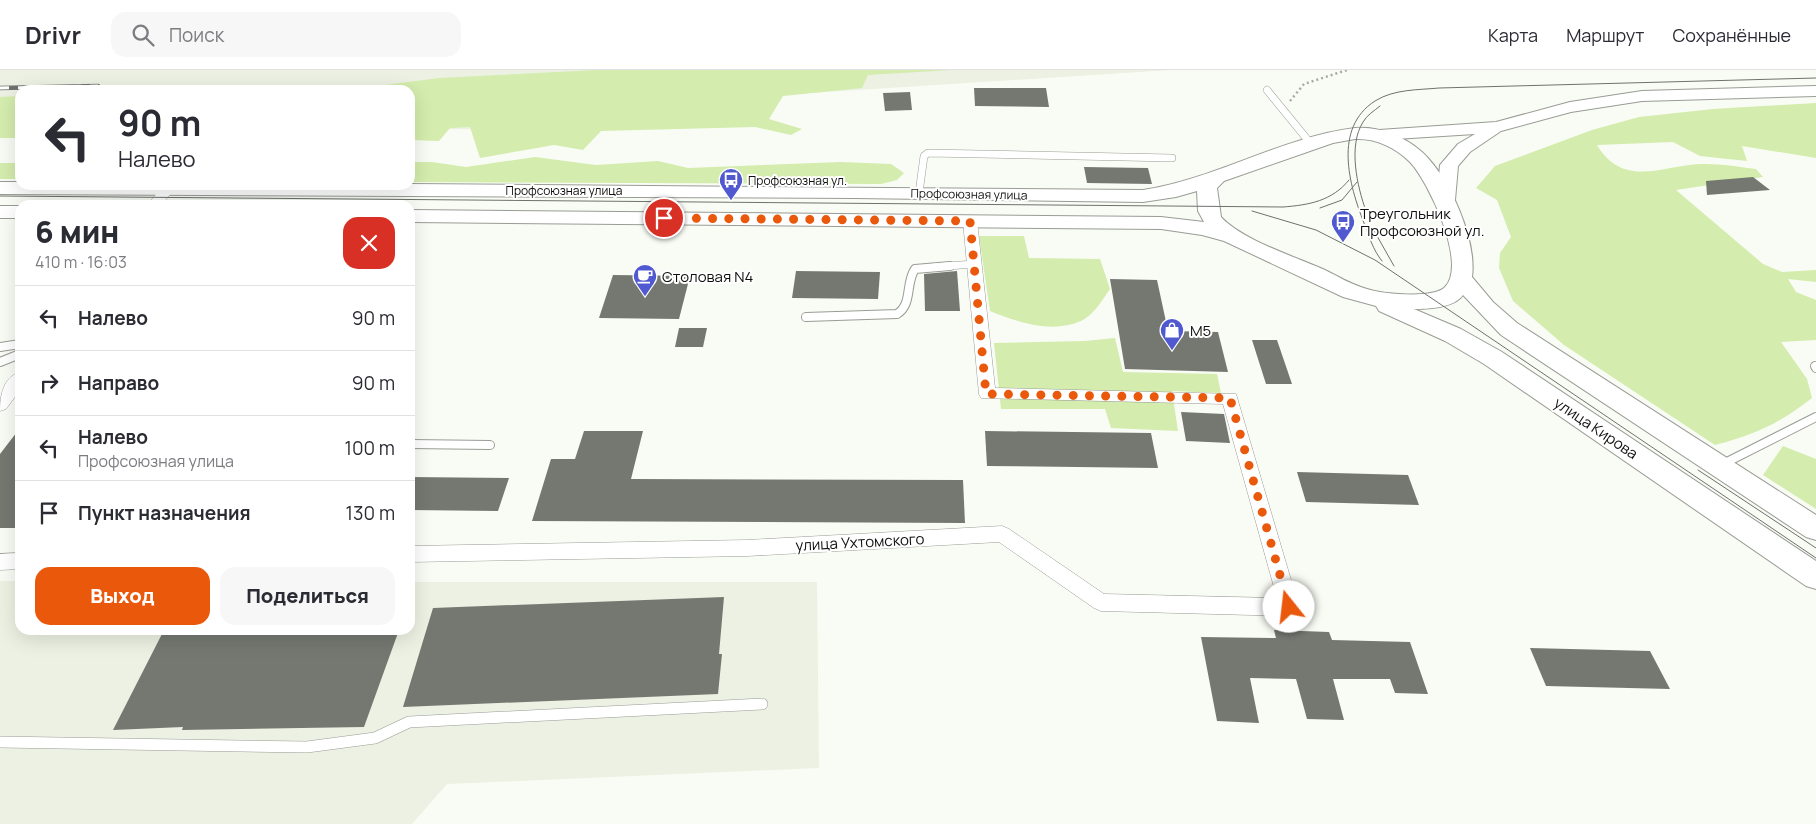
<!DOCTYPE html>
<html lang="ru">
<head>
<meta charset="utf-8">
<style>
  :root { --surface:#fff; --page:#f7f7f7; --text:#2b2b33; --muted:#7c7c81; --line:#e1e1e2; --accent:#ea580c }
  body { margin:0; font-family:Manrope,sans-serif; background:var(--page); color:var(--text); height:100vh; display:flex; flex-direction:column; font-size:19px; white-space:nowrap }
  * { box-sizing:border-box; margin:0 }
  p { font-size:16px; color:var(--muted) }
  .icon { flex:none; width:28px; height:28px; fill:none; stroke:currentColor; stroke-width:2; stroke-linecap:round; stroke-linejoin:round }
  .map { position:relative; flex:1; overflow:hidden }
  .panel { position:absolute; left:15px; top:130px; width:400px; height:435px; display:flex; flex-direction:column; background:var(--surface); border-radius:15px; box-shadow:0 5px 20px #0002 }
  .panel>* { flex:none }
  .top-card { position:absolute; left:15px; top:15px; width:400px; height:105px; border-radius:15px; box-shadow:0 5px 20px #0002; background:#fff; color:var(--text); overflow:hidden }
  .pin { position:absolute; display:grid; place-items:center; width:42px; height:42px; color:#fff; margin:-21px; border:2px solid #fff; border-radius:50%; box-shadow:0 1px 5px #0007 }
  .me { position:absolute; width:55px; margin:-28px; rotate:344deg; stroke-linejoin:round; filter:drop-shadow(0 0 4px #0008) }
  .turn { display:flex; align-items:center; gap:18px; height:105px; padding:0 20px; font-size:22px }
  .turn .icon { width:65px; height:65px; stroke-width:2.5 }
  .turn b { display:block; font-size:35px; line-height:42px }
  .round { display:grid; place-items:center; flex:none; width:52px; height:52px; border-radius:15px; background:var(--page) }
  .overview { display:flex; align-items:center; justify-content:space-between; height:85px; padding:0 20px }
  h1 { font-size:30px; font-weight:800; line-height:38px }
  .cta { display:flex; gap:10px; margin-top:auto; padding:10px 20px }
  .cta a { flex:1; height:58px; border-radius:15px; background:var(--accent); color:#fff; font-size:20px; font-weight:800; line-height:58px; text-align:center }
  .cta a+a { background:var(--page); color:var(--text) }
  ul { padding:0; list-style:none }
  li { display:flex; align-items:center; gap:15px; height:65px; padding:0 20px; border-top:1px solid var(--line) }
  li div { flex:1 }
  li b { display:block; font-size:19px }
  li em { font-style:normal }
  header { display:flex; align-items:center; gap:30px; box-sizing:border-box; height:70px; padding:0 25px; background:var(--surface); border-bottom:1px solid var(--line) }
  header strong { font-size:24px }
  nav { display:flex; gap:28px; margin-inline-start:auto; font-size:18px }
  .search { width:350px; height:45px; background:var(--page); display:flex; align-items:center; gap:12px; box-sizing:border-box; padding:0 18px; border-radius:15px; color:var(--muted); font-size:19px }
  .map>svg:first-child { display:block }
</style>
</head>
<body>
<header>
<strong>Drivr</strong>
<div class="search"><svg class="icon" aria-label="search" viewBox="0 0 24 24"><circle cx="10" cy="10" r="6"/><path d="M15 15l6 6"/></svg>Поиск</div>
<nav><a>Карта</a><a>Маршрут</a><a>Сохранённые</a></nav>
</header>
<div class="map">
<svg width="1816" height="754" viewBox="0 0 1816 754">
  <rect width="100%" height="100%" fill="#f9fcf4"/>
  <g fill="#ecf1e3">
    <polygon points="0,0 1171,0 779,25 571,60 410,59 410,20 20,20 20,59 0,60"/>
    <polygon points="0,511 20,511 20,560 410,560 410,512 817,512 819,698 447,714 412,754 0,754"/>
  </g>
  <g fill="#d4ecad">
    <polygon points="597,0 952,0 868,5 862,18 783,26 769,49 802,59 791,65 755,57 601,61 583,80 554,75 480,88 470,57 450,58 439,71 410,70 410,20 346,20 439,8"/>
    <polygon points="20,26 20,68 0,68 0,27"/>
    <path d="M 1816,33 L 1816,88 L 1742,76 L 1747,91 L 1700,86 L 1673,72 L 1597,75 C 1625,121 1665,93 1706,94 C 1723,94 1740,97 1756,99 L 1763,107 L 1676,120 L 1763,194 L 1782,202 L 1816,200 L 1816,212 L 1788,209 L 1796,222 L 1816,230 L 1816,270 L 1781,272 L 1807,309 L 1812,328 C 1779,354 1755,364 1715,375 L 1564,275 L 1513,231 L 1499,198 L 1500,183 L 1511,167 L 1497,130 L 1476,118 L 1495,96 L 1592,60 L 1639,47 L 1713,39 Z"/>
    <polygon points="535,87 596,95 658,91 688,98 841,92 891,94 904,103 897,110 881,114 410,112 410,92 432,92 466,97"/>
    <rect x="0" y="93" width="20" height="16"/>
    <path d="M 979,166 L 1024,166 L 1029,188 L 1100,189 L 1110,219 C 1103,229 1093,246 1081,251 C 1052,264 1017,252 990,241 Z"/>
    <polygon points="1115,268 1123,302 1217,304 1221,323 1172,321 1178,361 1111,358 1105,339 1001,339 994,273 1085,271"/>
    <polygon points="1783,376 1816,389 1816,439 1763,405"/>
  </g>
  <g fill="#757871">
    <polygon points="974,18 1046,18 1049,37 975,36"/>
    <polygon points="910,22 912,40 885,41 883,23"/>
    <polygon points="1084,97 1148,98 1152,114 1087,113"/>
    <polygon points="1753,107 1770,120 1707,125 1706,111"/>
    <polygon points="796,201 880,202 878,229 792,228"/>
    <polygon points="957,201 960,241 925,241 924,204"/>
    <polygon points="613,205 690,206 679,249 599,248"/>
    <polygon points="1110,209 1157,210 1168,261 1218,262 1228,302 1125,299"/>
    <polygon points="679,258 707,258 703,277 675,277"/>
    <polygon points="1252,270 1277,270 1292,314 1266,314"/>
    <polygon points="1181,342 1224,344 1230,373 1186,371"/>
    <polygon points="20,358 20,458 0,458 0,384"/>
    <polygon points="584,361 643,361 631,409 963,410 965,453 532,451 551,389 575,389"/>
    <polygon points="985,361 1151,363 1158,398 987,396"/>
    <polygon points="1297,402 1408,405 1419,435 1306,432"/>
    <polygon points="410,407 509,408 498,441 410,440"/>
    <polygon points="724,527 719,584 722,584 718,624 403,637 433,538"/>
    <polygon points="164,560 399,560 364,657 182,660 183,657 113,660"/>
    <polygon points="1274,560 1329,562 1332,570 1410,572 1428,624 1395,623 1390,609 1333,609 1344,650 1307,649 1296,609 1250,608 1259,653 1217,651 1201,567 1276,568"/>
    <polygon points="1530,578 1650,581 1670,619 1546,616"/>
  </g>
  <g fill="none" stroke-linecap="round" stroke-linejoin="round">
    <g stroke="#999c95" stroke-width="8">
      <g id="service-far2">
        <polyline points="1267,20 1311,74"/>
        <polyline points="919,123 924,86 928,83 1172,88"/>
        <polyline points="935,197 974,194"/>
      </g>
    </g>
    <g stroke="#999c95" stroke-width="10">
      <g id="service-far1">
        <path d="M 806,247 L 897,244 C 913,234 905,213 915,199 L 950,196"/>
        <polyline points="0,277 20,274"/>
        <polyline points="0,292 20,284"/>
        <polyline points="1815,296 1816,298"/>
        <polyline points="410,374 490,375"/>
        <polyline points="1721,395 1816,347"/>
      </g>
    </g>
    <g stroke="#999c95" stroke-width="12">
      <polyline id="service" points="0,672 307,677 375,668 409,652 762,634"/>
    </g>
    <g stroke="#999c95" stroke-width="1">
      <g id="minor">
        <polygon points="168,115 175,119 161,135 147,135 163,116"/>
        <polygon points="970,147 977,151 995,318 1236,324 1299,537 1296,543 1289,546 1101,541 1094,538 999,472 748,486 410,492 410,476 748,470 1002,456 1009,459 1104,524 1277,528 1223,334 981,328 979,324 963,151"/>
        <path d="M 20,302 L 20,320 L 6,339 L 0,341 C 0,326 3,307 20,302 Z"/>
        <polygon points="20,483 20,499 0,500 0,484"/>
      </g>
    </g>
    <g stroke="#999c95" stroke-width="2">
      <polygon id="secondary" points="1816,16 1816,26 1642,31 1571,42 1501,61 1470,82 1458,96 1455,130 1453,134 1439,134 1437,130 1440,95 1458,74 1475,64 1379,70 1373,69 1370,65 1373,61 1379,60 1496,52 1570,32 1642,21"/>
    </g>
    <g stroke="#999c95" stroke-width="2">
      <g id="primary">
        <path d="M 1355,58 C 1379,56 1404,66 1422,82 C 1450,108 1477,170 1472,207 L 1493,232 L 1517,253 L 1816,445 L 1816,470 L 1806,467 L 1501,265 L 1463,225 C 1454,238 1429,239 1414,239 L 1461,259 L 1502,282 L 1816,491 L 1816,519 L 1806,516 L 1484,294 L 1445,271 L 1379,241 L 1376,236 L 1343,227 L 1224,171 L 1202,165 L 1161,159 L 410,152 L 410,140 L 1161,147 L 1204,152 L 1198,141 L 1197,121 L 1176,127 L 1143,132 L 855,128 L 0,124 L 0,112 L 20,112 L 20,115 L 410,114 L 1143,120 C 1216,109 1282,67 1355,58 ZM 1355,69 C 1375,68 1395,77 1410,92 C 1428,111 1468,194 1445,217 C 1434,229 1382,224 1367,219 C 1352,215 1339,207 1325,200 C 1296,187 1242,170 1221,147 L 1217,118 L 1224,111 L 1333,73 Z"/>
        <rect x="0" y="136" width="20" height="12"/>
      </g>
    </g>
    <polyline stroke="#a7aaa4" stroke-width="2.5" stroke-dasharray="2 3" stroke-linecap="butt" points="1290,31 1304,14 1347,0"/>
    <use href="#service-far2" stroke="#fff" stroke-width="7"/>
    <use href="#service-far1" stroke="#fff" stroke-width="8"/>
    <use href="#service" stroke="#fff" stroke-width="11"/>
    <use href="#minor" fill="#fff" fill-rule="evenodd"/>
    <use href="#secondary" fill="#fff" fill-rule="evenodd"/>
    <use href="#primary" fill="#fff" fill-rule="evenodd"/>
    <g stroke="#6f716d" stroke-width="1">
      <path d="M 0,126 L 1283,137 C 1309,135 1332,131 1349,110"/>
      <polyline points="1320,138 1342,130 1357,112"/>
      <polyline points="1252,141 1316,160 1375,190 1816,488"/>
      <path d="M 1366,141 C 1357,116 1348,76 1363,52 C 1367,45 1374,41 1380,36"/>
      <polyline points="1372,157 1394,196"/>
      <path d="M 1382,191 C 1373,180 1369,166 1364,153 C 1349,115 1333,58 1375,31 C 1394,19 1418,20 1439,18 L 1816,8"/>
      <polyline points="1698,400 1816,478"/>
    </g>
    <g stroke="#6f716d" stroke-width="4.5">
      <polyline id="rail" points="0,18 98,16"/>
    </g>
    <use href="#rail" stroke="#fff" stroke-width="3" stroke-dasharray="9" stroke-linecap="butt"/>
  </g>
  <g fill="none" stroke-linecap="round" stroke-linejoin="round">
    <polyline stroke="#ea580c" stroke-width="9" stroke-dasharray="0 16.2" points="664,148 970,151 986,324 1230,328 1289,537"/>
  </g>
  <defs>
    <g id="bus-pin" transform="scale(1.25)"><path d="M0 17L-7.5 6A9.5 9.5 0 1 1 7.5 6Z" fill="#5059cf" stroke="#fff"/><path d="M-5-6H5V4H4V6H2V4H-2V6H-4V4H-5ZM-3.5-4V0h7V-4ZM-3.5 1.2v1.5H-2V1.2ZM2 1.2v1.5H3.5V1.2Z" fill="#fff"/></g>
    <g id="cafe-pin" transform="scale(1.25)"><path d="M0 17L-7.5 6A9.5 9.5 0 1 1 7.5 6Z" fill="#5059cf" stroke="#fff"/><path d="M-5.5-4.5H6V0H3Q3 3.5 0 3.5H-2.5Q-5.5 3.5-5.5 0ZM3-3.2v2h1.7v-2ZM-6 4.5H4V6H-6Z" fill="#fff"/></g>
    <g id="shop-pin" transform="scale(1.25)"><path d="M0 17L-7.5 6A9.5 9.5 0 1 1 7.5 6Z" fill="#5059cf" stroke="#fff"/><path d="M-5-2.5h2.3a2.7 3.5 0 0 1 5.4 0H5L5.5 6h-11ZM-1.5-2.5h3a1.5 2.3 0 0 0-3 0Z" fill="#fff"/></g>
  </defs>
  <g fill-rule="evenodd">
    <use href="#bus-pin" x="731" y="110"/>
    <use href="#bus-pin" x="1343" y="152"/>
    <use href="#cafe-pin" x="645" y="206"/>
    <use href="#shop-pin" x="1172" y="260"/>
  </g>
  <g text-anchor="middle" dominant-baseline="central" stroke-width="4" stroke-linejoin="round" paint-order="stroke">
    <g font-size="12" fill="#0f100e" stroke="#fff" text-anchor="start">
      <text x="748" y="110">Профсоюзная ул.</text>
    </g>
    <g font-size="12" fill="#0f100e" stroke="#fff">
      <text x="564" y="120">Профсоюзная улица</text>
      <text transform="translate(969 124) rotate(1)">Профсоюзная улица</text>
    </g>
    <g font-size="15" fill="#0f100e" stroke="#fff" text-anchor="start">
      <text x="1360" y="143">Треугольник<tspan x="1360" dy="17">Профсоюзной ул.</tspan></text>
      <text x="662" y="206">Столовая N4</text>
      <text x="1190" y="260">М5</text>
    </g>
    <g font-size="15" fill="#0f100e" stroke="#fff">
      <text transform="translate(1596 358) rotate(34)">улица Кирова</text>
      <text transform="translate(860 472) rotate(-3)">улица Ухтомского</text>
    </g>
  </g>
</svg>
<div class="pin" style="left:664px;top:148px;background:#d93025"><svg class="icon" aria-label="arrive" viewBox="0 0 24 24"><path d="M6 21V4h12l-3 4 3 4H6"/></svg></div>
<svg class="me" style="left:1289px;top:537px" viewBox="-20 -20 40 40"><circle r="19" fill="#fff"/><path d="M0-13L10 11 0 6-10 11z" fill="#ea580c"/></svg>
<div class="top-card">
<div class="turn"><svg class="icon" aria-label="left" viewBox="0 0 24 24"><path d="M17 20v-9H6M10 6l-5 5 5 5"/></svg><div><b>90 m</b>Налево</div></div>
</div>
<section class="panel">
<div class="overview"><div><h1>6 мин</h1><p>410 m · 16:03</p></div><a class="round" style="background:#d93025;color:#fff"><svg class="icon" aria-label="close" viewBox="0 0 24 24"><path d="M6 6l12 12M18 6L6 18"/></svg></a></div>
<ul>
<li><svg class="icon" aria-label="left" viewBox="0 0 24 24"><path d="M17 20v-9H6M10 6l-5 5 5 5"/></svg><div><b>Налево</b></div><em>90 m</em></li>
<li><svg class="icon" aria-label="right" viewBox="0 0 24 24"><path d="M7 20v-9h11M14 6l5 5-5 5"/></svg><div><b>Направо</b></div><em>90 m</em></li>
<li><svg class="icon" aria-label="left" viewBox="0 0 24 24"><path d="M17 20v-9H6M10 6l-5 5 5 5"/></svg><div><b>Налево</b><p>Профсоюзная улица</p></div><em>100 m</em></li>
<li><svg class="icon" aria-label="arrive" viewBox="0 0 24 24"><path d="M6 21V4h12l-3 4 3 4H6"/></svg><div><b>Пункт назначения</b></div><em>130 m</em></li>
</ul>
<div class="cta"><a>Выход</a><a>Поделиться</a></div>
</section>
</div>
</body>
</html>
